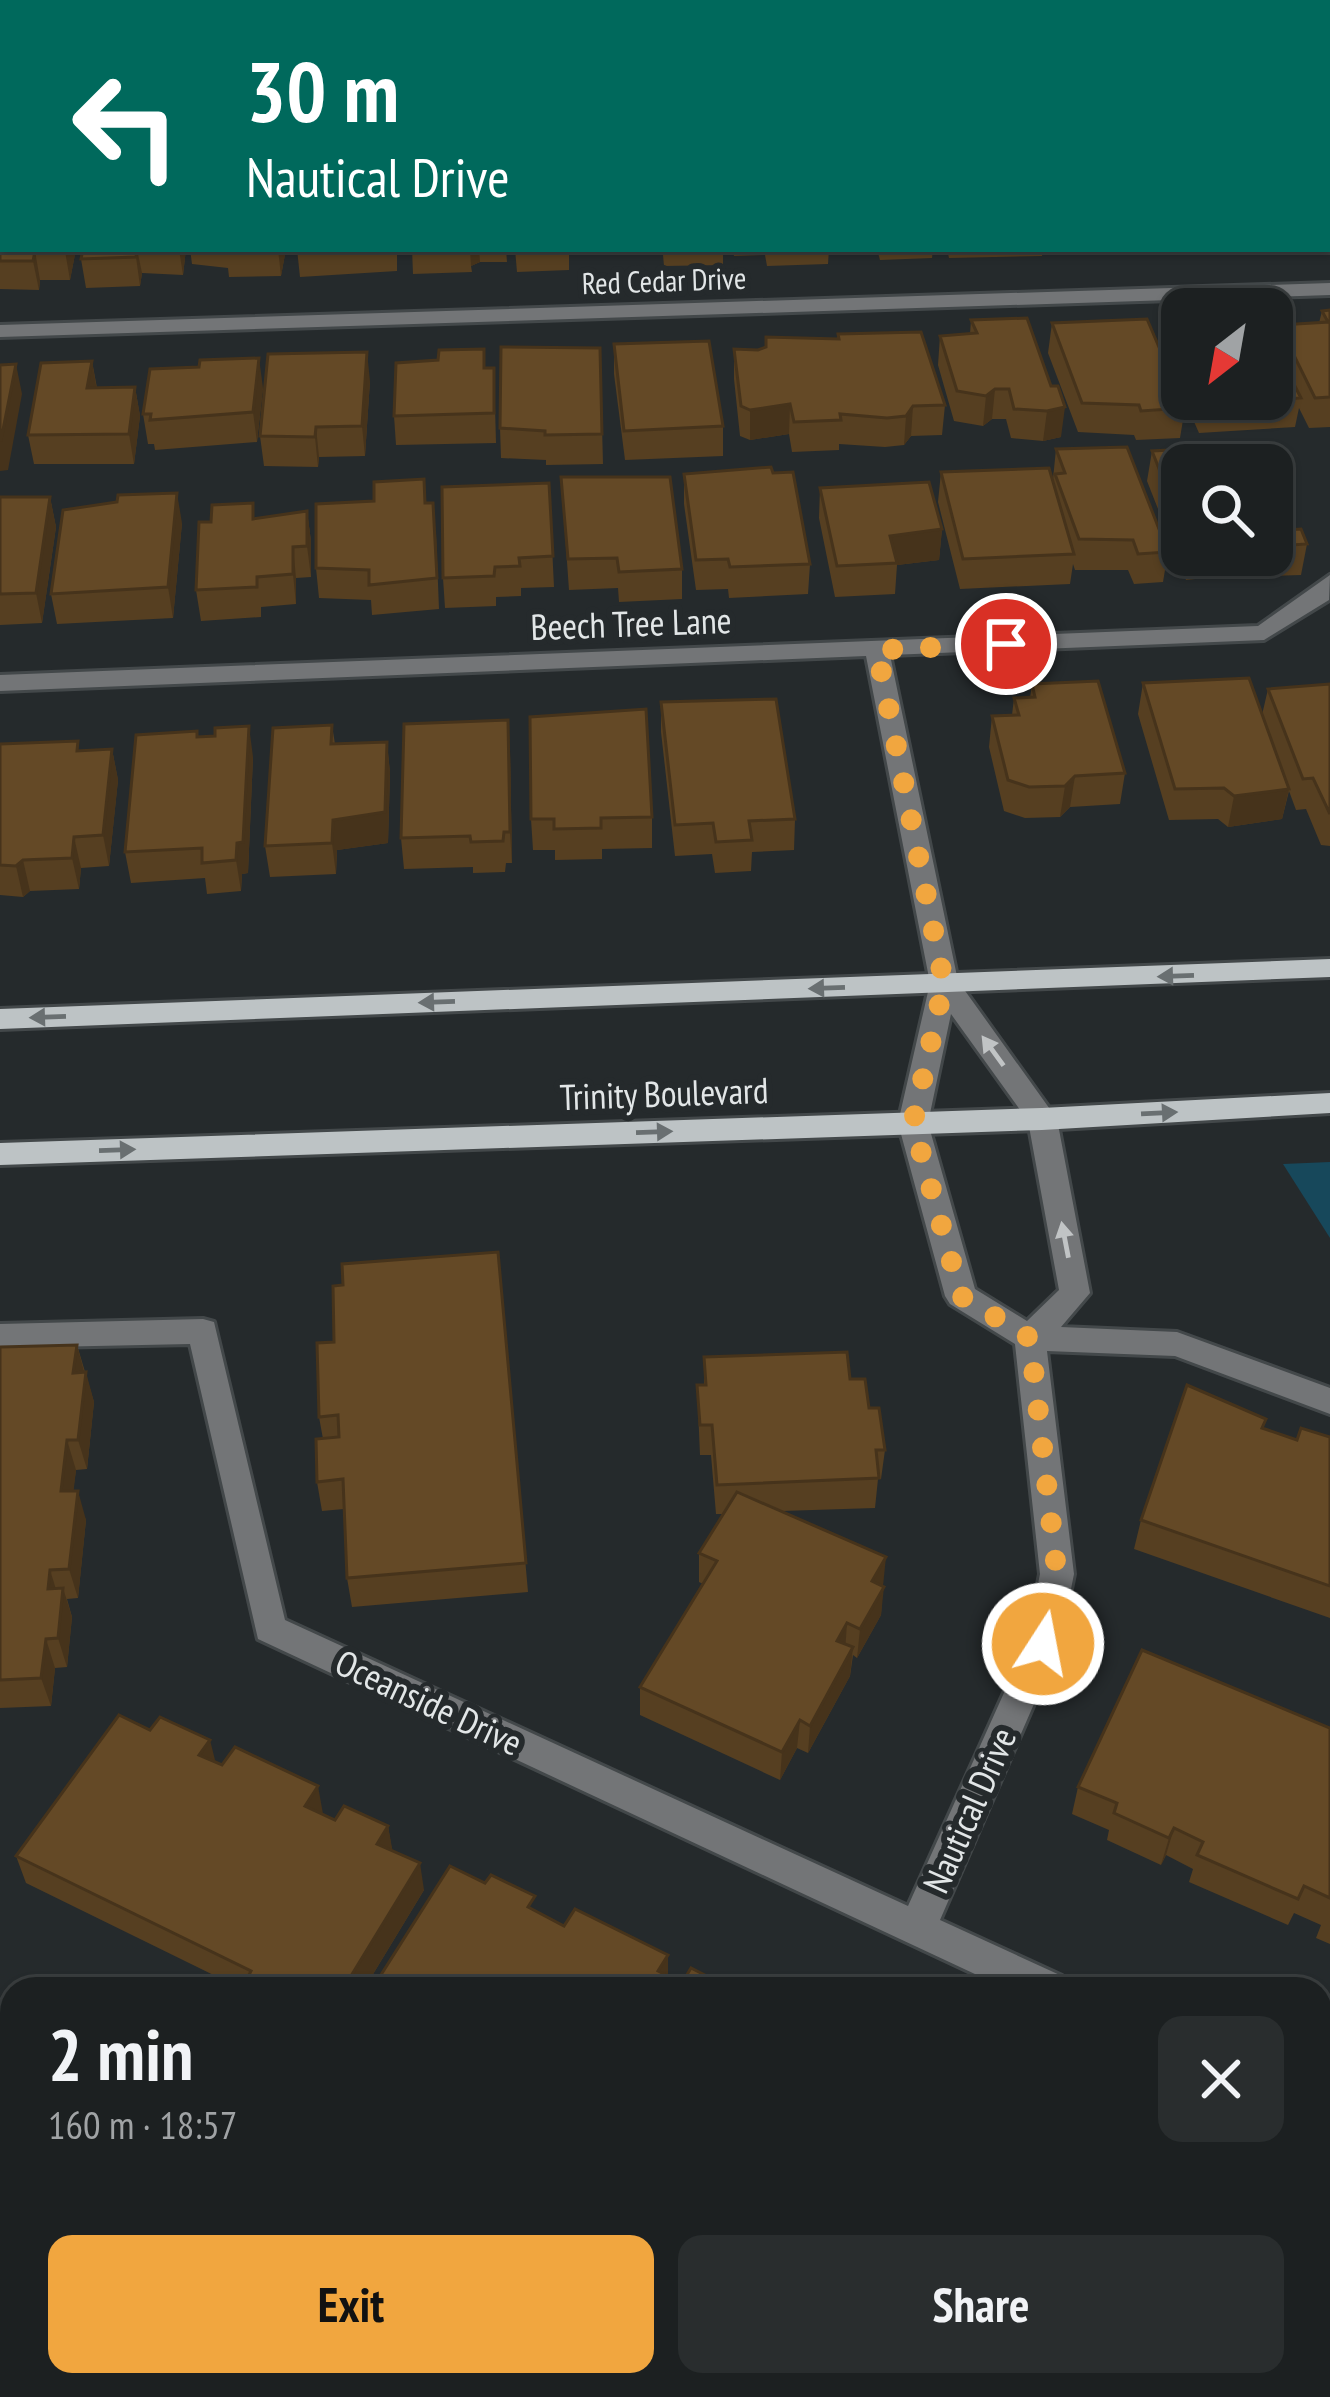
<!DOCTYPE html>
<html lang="en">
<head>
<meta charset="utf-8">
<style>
  :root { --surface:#1c2021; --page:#292d2e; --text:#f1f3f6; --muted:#a0a3a5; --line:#3a3e3f; --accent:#f1a63f }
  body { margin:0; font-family:"PT Sans Narrow",sans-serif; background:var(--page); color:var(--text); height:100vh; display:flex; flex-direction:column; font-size:45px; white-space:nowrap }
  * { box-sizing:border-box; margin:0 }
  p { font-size:39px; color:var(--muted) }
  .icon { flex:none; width:66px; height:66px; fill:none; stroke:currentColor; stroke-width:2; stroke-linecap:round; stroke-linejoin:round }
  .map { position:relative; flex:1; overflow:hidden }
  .details { position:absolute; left:0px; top:1977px; width:1332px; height:420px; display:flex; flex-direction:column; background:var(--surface); border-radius:36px 36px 0 0; box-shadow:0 3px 9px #0004,0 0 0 3px var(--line) }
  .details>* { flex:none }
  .guide { position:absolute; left:0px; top:0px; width:1332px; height:252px; box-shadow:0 3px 9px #0004,0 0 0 3px var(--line); background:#00695c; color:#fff; overflow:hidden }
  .needle { width:78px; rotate:211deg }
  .controls { position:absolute; left:1161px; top:288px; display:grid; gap:24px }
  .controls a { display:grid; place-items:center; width:132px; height:132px; border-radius:24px; background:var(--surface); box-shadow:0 3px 9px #0004,0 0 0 3px var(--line); font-size:60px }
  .pin { position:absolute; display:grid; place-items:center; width:102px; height:102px; color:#fff; margin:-51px; border:6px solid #fff; border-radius:50%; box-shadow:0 3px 12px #0007 }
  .me { position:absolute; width:132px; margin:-66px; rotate:11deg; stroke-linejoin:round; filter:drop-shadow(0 0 9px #0008) }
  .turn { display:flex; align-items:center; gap:42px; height:252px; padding:0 48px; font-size:54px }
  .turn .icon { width:156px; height:156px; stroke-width:2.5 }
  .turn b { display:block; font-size:84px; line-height:102px }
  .round { display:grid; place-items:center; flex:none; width:126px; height:126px; border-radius:24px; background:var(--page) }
  .overview { display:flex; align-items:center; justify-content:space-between; height:204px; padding:0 48px }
  h1 { font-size:72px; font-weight:700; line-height:90px }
  .cta { display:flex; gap:24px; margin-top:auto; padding:24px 48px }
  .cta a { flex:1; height:138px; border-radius:24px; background:var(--accent); color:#111; font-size:48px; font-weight:700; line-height:138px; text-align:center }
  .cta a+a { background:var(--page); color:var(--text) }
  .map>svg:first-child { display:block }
</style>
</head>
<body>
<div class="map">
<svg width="1330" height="2397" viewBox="0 0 1330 2397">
  <rect width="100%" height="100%" fill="#252a2c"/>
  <polygon fill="#17485b" points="1330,1162 1330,1238 1283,1164"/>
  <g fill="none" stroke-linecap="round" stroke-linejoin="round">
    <g stroke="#43484a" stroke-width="6">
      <g id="minor">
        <rect x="146" y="0" width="18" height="3"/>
        <rect x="0" y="70" width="3" height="10"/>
        <polygon points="1329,113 1330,114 1330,126 1329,125"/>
        <polygon points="1330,283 1330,295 0,337 0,325"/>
        <path d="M 1330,575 L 1329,600 L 1264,640 L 890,655 L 958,981 L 1057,1119 L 1090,1293 L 1061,1327 L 1177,1332 L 1330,1388 L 1330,1414 L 1175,1356 L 1047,1351 L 1074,1574 L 1060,1644 L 940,1920 L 1062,1976 L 1067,1989 L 1007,1989 L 258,1639 L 190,1344 L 0,1348 L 0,1324 L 203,1319 L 214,1322 L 285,1620 L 908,1906 L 1026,1644 L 1040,1574 L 1015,1344 L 950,1304 L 945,1296 L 898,1123 L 930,983 L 866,656 L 0,691 L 0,675 L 1258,626 ZM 951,1014 L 1028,1121 L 1059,1290 L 1027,1321 L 975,1289 L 928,1123 Z"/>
        <polygon points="1320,2093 1330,2097 1330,2135 1320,2131"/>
      </g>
    </g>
    <g stroke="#43484a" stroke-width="6">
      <g id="major">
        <polygon points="1330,959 1330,977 0,1029 0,1009"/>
        <polygon points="1330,1093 1330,1113 1042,1130 0,1165 0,1143 1042,1108"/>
      </g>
    </g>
    <use href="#minor" fill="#737577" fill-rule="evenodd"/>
    <use href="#major" fill="#bdc3c5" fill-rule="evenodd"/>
  </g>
  <g fill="#563f21">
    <polygon points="5,0 105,0 105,3 4,3"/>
    <polygon points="218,0 314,0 314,3 219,3"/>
    <rect x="321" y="0" width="171" height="3"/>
    <rect x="504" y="0" width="77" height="3"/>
    <rect x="599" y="0" width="78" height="3"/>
    <polygon points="689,0 772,0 772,3 690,3"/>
    <polygon points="785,0 874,0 874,3 807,3 806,0"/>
    <polygon points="880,0 935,0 935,3 881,3"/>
    <polygon points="970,0 1055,0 1055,3 971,3"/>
    <polygon points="1063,0 1154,0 1154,3 1103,3 1102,1 1063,2"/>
    <rect x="0" y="92" width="3" height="79"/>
    <polygon points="0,186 3,249 76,249 70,280 40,280 39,290 0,289"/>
    <polygon points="83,249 186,249 183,275 142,273 140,286 86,288 81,259"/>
    <polygon points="190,249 286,249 281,276 229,277 228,268 192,264"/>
    <polygon points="297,249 397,249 397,271 300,277"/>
    <polygon points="412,249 506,249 507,262 480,262 471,266 472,272 413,274"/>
    <polygon points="515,249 585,249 569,251 569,270 517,272"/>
    <polygon points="645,249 723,249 723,265 664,266 663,255 645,255"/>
    <polygon points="733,249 829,249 828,264 767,266 765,255 734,256"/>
    <polygon points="877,249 933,249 932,258 880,260"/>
    <polygon points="947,249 1043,249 1042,256 949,258"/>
    <polygon points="1053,249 1111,249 1110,253 1054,254"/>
    <polygon points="1330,310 1330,427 1309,428 1299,408 1295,427 1199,433 1184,399 1272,399 1275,347 1279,325 1319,323 1322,311"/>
    <polygon points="1182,317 1182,395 1160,347 1164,318"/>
    <polygon points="1027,318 1061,437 1043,441 1011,438 1006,419 992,419 983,426 954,421 938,365 940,336 970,334 971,320"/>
    <polygon points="1052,323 1185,408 1180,438 1136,440 1134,435 1078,432 1048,353"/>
    <polygon points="838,334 945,405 942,435 911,436 904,445 885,447 839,444 839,450 792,452 789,434 750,440 740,436 734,379 734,349 758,350 838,339"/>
    <polygon points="614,344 723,426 723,456 625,460 614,374"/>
    <polygon points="600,348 603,464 546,465 546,460 501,458 500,428"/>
    <polygon points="92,361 97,388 135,387 140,416 134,464 34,464 28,435"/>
    <polygon points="494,368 496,443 396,445 394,416"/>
    <polygon points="370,381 365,456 319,457 318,467 264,466 260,436"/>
    <polygon points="263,388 257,442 155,450 154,444 148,444 143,414"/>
    <polygon points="1056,449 1168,552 1163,582 1134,584 1128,570 1075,570 1073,564 1070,584 960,589 938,502 941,472 1054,486 1053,479"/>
    <polygon points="1152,451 1182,465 1182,555 1272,555 1272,499 1286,530 1307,544 1301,575 1270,576 1268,571 1186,580 1147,481"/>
    <polygon points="684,474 810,564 808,594 729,598 728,589 696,590 684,504"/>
    <polygon points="561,477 682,569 682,599 619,602 618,588 569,590"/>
    <polygon points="549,483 554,587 521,588 521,596 496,597 496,606 445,608 443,578"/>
    <polygon points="820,488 942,529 939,560 897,565 895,594 835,597 819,518"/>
    <polygon points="0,497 50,497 56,527 42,623 0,625"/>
    <polygon points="426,503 436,533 439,609 372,615 371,600 319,598 316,568"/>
    <polygon points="307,511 311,541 311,577 296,578 296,604 261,607 261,617 201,621 196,590 255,519"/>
    <polygon points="182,523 173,618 57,624 51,594"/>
    <polygon points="1143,683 1262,715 1268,689 1330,684 1330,846 1321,845 1306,809 1296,810 1289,791 1282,819 1228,827 1218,819 1169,820 1138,714"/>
    <polygon points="1032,684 1125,773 1120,804 1070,807 1060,817 1025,818 1004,811 989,747 992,716 1012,715 1014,698 1030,698"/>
    <polygon points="661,702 795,819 794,850 752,852 751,871 715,873 712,854 675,856 661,732"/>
    <polygon points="332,725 335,744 387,742 390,773 388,843 337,850 336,874 270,877 265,846"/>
    <polygon points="198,737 253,757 248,873 242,874 241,891 207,894 205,878 131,883 125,852"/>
    <polygon points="0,744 80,751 112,749 118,780 109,866 81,868 79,889 30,891 23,897 0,895"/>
    <polygon points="510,751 512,863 506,863 505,872 473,873 473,867 404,869 401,838"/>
    <polygon points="652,817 652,848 602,849 602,859 555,860 555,850 533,850 531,819"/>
    <polygon points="498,1252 528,1592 352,1607 347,1578 344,1509 322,1511 317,1482 323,1439 319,1417 334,1342 343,1285"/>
    <polygon points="77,1345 94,1402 87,1469 76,1470 73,1491 86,1520 78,1598 67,1599 72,1617 67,1667 55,1668 51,1706 0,1708 0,1347"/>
    <polygon points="704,1357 850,1379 869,1408 885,1450 881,1479 878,1479 875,1508 782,1511 883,1586 881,1615 857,1658 853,1655 850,1676 808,1753 797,1748 780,1780 640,1715 640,1687 703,1584 699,1582 699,1553 724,1514 716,1514 711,1455 700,1455 697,1385 704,1385"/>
    <polygon points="1266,1419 1263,1428 1297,1440 1330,1437 1330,1618 1134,1549 1141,1520"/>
    <polygon points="1330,1728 1330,1944 1316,1938 1321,1925 1294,1913 1288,1925 1189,1882 1193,1869 1166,1855 1161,1865 1107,1840 1109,1830 1072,1814 1078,1787"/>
    <polygon points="215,1762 335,1820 388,1826 392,1851 424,1890 364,1989 242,1989 26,1883 16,1856"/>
    <polygon points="177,2385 654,2385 675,2397 189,2397 186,2390"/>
    <polygon points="1055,2385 1320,2385 1330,2397 1079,2397"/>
  </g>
  <g fill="#46331b">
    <polygon points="66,249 76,249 70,280 65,251"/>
    <polygon points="137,249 142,273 140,286 136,257"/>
    <polygon points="179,249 186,249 183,275"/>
    <polygon points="278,249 286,249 281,276"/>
    <polygon points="470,249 479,249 480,262 471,266"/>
    <polygon points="35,251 40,280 39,290 33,261"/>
    <polygon points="367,352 370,381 365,456 362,426"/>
    <polygon points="259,358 263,388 257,442 253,412"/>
    <polygon points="92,361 97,391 87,388"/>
    <polygon points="16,364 22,394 8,470 0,471 0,440"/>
    <polygon points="135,387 140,416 134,464 129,434"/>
    <polygon points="995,389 992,419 983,426 986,396"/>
    <polygon points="790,404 789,434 750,440 750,410"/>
    <polygon points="913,406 911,436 904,445 906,416"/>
    <polygon points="1065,407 1061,437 1043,441 1047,411"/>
    <polygon points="316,427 319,457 318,467 315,437"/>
    <polygon points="177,493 182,523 173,618 168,587"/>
    <polygon points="50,497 56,527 42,623 36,593"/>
    <polygon points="307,511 311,541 311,577 307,546"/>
    <polygon points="942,529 939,560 897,565 890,536"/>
    <polygon points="293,547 296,578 296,604 293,574"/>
    <polygon points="508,720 510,751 512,863 510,832"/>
    <polygon points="249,726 253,757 248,873 242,874 241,891 236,860"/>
    <polygon points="387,742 390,773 388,843 337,850 336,874 332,843 333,820"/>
    <polygon points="112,749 118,780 109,866 103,835"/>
    <polygon points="1075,776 1070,807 1060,817 1065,786"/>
    <polygon points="1289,789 1282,819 1228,827 1234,796"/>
    <polygon points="74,837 81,868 79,889 72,858"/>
    <polygon points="23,860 30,891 23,897 16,866"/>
    <polygon points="77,1345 85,1375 73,1373"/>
    <polygon points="86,1372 94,1402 87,1469 78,1440"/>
    <polygon points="67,1440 76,1470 70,1521 61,1491"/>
    <polygon points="78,1491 86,1520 78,1598 69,1569"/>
    <polygon points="886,1557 883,1586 872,1581"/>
    <polygon points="50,1570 59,1599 48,1589"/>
    <polygon points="884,1587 881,1615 857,1658 860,1629"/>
    <polygon points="63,1588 72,1617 67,1667 58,1638"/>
    <polygon points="847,1623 845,1652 837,1641"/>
    <polygon points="46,1639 55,1668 51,1706 41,1678"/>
    <polygon points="853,1647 850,1676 808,1753 810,1726"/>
    <polygon points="800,1720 797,1748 780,1780 782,1752"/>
    <polygon points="210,1740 217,1768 199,1755"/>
    <polygon points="318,1786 323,1814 305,1806"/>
    <polygon points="388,1826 393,1853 377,1844"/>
    <polygon points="1174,1828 1166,1855 1161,1865 1169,1838"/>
    <polygon points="420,1863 424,1890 364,1989 343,1989"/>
    <polygon points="668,1955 668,1981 658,1971"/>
    <polygon points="4,2266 12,2281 12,2294 2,2311 0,2308 0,2272"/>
  </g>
  <g fill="#644926" stroke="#46331b" stroke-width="3">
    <polygon points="5,0 56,0 55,3 4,3"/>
    <polygon points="259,0 307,0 258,3"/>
    <rect x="0" y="92" width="3" height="51"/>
    <rect x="1329" y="163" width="1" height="46"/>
    <polygon points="3,185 3,249 66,249 65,251 35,251 33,261 0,261 0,186"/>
    <polygon points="83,249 137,249 136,257 81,259"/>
    <polygon points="1330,310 1330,397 1315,398 1279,325 1328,322 1322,311"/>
    <polygon points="1182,317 1182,356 1164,318"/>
    <polygon points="1027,318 1051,386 1058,386 1065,407 1047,411 1014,409 1009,389 995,389 986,396 957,391 940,336 977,333 971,320"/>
    <polygon points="1147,319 1185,408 1141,411 1139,405 1082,403 1052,323"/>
    <polygon points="921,332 945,405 913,406 906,416 887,418 840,414 841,420 794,422 790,404 750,410 741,406 734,349 758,350 766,347 766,337 839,339 838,334"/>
    <polygon points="709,341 723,426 624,431 614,344"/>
    <polygon points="1272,342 1301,398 1205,404 1202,399 1272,399"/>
    <polygon points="501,347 600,348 602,434 545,435 545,431 500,428"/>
    <polygon points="484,349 484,368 494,368 494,413 394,416 396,363 438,360 439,350"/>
    <polygon points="367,352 362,426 316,427 315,437 260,436 268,354"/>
    <polygon points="259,358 253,412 150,420 151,414 143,414 150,369 199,367 200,360"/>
    <polygon points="92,361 87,388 135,387 129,434 28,435 41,363"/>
    <polygon points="16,364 1,440 0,440 0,365"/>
    <polygon points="1127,447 1168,552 1138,554 1133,540 1079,539 1055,474 1065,473 1056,449"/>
    <polygon points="1207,448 1210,455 1251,452 1257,465 1182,465 1182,527 1152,451"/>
    <polygon points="771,467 773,473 793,472 810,564 730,567 728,559 696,560 684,474"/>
    <polygon points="1049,468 1074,554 963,559 941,472"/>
    <polygon points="561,477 670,477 682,569 619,572 617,558 568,559"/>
    <polygon points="424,479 425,503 433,503 437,578 369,585 369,570 316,568 316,504 374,501 374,482"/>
    <polygon points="929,482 942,529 890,536 897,563 837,566 820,488"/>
    <polygon points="549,483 553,556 519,558 520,566 495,567 494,576 443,578 442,487"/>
    <polygon points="177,493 168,587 51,594 63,510 117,502 118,495"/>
    <polygon points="0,497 50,497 36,593 0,594"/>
    <polygon points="1272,499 1286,530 1301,529 1307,544 1276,546 1274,541 1272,541"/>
    <polygon points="253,503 253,519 307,511 307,546 293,547 293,574 257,577 257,587 196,590 199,522 211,522 212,505"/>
    <polygon points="1249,678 1289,789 1234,796 1224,788 1175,789 1143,683"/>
    <polygon points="1098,681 1125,773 1075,776 1065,786 1029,787 1008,780 992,716 1019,715 1014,698 1035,697 1032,684"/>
    <polygon points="1330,684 1330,814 1313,778 1303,779 1268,689"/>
    <polygon points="776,699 795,819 749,821 752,840 716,842 713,823 675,825 661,702"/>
    <polygon points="646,709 652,817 601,818 601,828 554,829 554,819 531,819 530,717"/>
    <polygon points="508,720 510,832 504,832 503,841 471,842 470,836 401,838 404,724"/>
    <polygon points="332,725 331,744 387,742 385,812 333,820 332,843 265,846 273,728"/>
    <polygon points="249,726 243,842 237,843 236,860 202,863 202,848 125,852 136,735 197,731 197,737 215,736 215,728"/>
    <polygon points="78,741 77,751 112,749 103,835 74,837 72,858 23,860 16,866 0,865 0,744"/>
    <polygon points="498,1252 526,1563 347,1578 343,1479 317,1482 316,1439 339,1437 338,1415 319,1417 317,1343 334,1342 333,1286 343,1285 342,1264"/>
    <polygon points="77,1345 73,1373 86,1372 78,1440 67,1440 61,1491 78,1491 69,1569 50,1570 48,1589 63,1588 58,1638 46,1639 41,1678 0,1680 0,1347"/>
    <polygon points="847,1352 850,1379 865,1379 869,1408 879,1408 885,1450 876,1450 879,1478 717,1485 712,1425 700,1425 697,1385 706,1385 704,1357"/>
    <polygon points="1187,1385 1266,1419 1262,1428 1297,1440 1301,1428 1330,1437 1330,1586 1141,1520"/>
    <polygon points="737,1492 886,1557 872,1581 884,1587 860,1629 847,1623 837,1641 853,1647 810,1726 800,1720 782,1752 640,1687 717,1561 699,1553"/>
    <polygon points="1142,1650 1330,1728 1330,1898 1304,1886 1298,1899 1197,1855 1203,1842 1174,1828 1169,1838 1114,1813 1117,1803 1078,1787"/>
    <polygon points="119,1715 150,1730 160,1717 210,1740 199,1755 222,1765 235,1747 318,1786 305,1806 335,1820 344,1806 388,1826 377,1844 420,1863 343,1989 274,1989 248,1977 251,1971 16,1856"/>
    <polygon points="450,1866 485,1883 491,1875 535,1896 528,1907 564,1926 575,1909 668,1955 658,1971 682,1983 691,1968 732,1989 372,1989"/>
    <polygon points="0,2033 12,2039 12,2271 4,2266 0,2272"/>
    <polygon points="1320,2251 1330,2256 1330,2397 1128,2397 1104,2385 1320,2385"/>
    <polygon points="185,2385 654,2385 675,2397 201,2397 184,2386"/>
  </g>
  <defs><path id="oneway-solid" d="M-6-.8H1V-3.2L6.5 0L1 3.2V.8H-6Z" transform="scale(3)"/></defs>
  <g fill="#696f71">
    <use href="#oneway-solid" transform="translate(1176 976) rotate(178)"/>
    <use href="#oneway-solid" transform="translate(827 988) rotate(178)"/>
    <use href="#oneway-solid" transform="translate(437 1002) rotate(178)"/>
    <use href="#oneway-solid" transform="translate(48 1017) rotate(178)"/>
    <use href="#oneway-solid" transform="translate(1159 1113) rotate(-3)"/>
    <use href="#oneway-solid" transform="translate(654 1132) rotate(-2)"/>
    <use href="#oneway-solid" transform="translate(117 1150) rotate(-2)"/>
  </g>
  <g fill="#c1c4c5">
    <use href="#oneway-solid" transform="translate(993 1051) rotate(-126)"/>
    <use href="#oneway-solid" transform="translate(1065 1240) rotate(-101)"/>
  </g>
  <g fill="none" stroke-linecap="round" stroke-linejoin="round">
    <polyline stroke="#f1a63f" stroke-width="21" stroke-dasharray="0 37.8" points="1006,644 877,650 944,983 913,1123 961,1296 1030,1338 1057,1574 1043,1644"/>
  </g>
  <g text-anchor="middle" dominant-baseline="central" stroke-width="12" stroke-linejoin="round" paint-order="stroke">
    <g font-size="30" fill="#e2e6e7" stroke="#252a2c">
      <text transform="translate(664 280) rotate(-2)">Red Cedar Drive</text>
    </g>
    <g font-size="36" fill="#e2e6e7" stroke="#252a2c">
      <text transform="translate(631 623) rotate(-2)">Beech Tree Lane</text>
      <text transform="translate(664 1093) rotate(-2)">Trinity Boulevard</text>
      <text transform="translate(429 1702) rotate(25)">Oceanside Drive</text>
      <text transform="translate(969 1810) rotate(-66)">Nautical Drive</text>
    </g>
  </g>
</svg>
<div class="controls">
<a><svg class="needle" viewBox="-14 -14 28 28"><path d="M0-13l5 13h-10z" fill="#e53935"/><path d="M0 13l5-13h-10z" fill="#a0a3a5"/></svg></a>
<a><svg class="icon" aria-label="search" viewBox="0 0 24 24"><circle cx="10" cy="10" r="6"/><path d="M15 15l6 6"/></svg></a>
</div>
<div class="pin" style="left:1006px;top:644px;background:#d93025"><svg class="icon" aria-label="arrive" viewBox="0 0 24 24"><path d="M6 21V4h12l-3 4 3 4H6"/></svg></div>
<svg class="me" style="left:1043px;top:1644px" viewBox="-20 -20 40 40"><circle r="17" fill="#f1a63f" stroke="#fff" stroke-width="3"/><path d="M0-11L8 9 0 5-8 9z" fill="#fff"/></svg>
<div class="guide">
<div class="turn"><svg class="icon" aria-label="left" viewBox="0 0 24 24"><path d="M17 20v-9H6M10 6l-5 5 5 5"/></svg><div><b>30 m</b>Nautical Drive</div></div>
</div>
<section class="details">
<div class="overview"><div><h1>2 min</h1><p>160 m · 18:57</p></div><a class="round"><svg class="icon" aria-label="close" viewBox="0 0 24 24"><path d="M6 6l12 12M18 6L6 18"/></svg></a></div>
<div class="cta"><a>Exit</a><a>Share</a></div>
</section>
</div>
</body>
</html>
